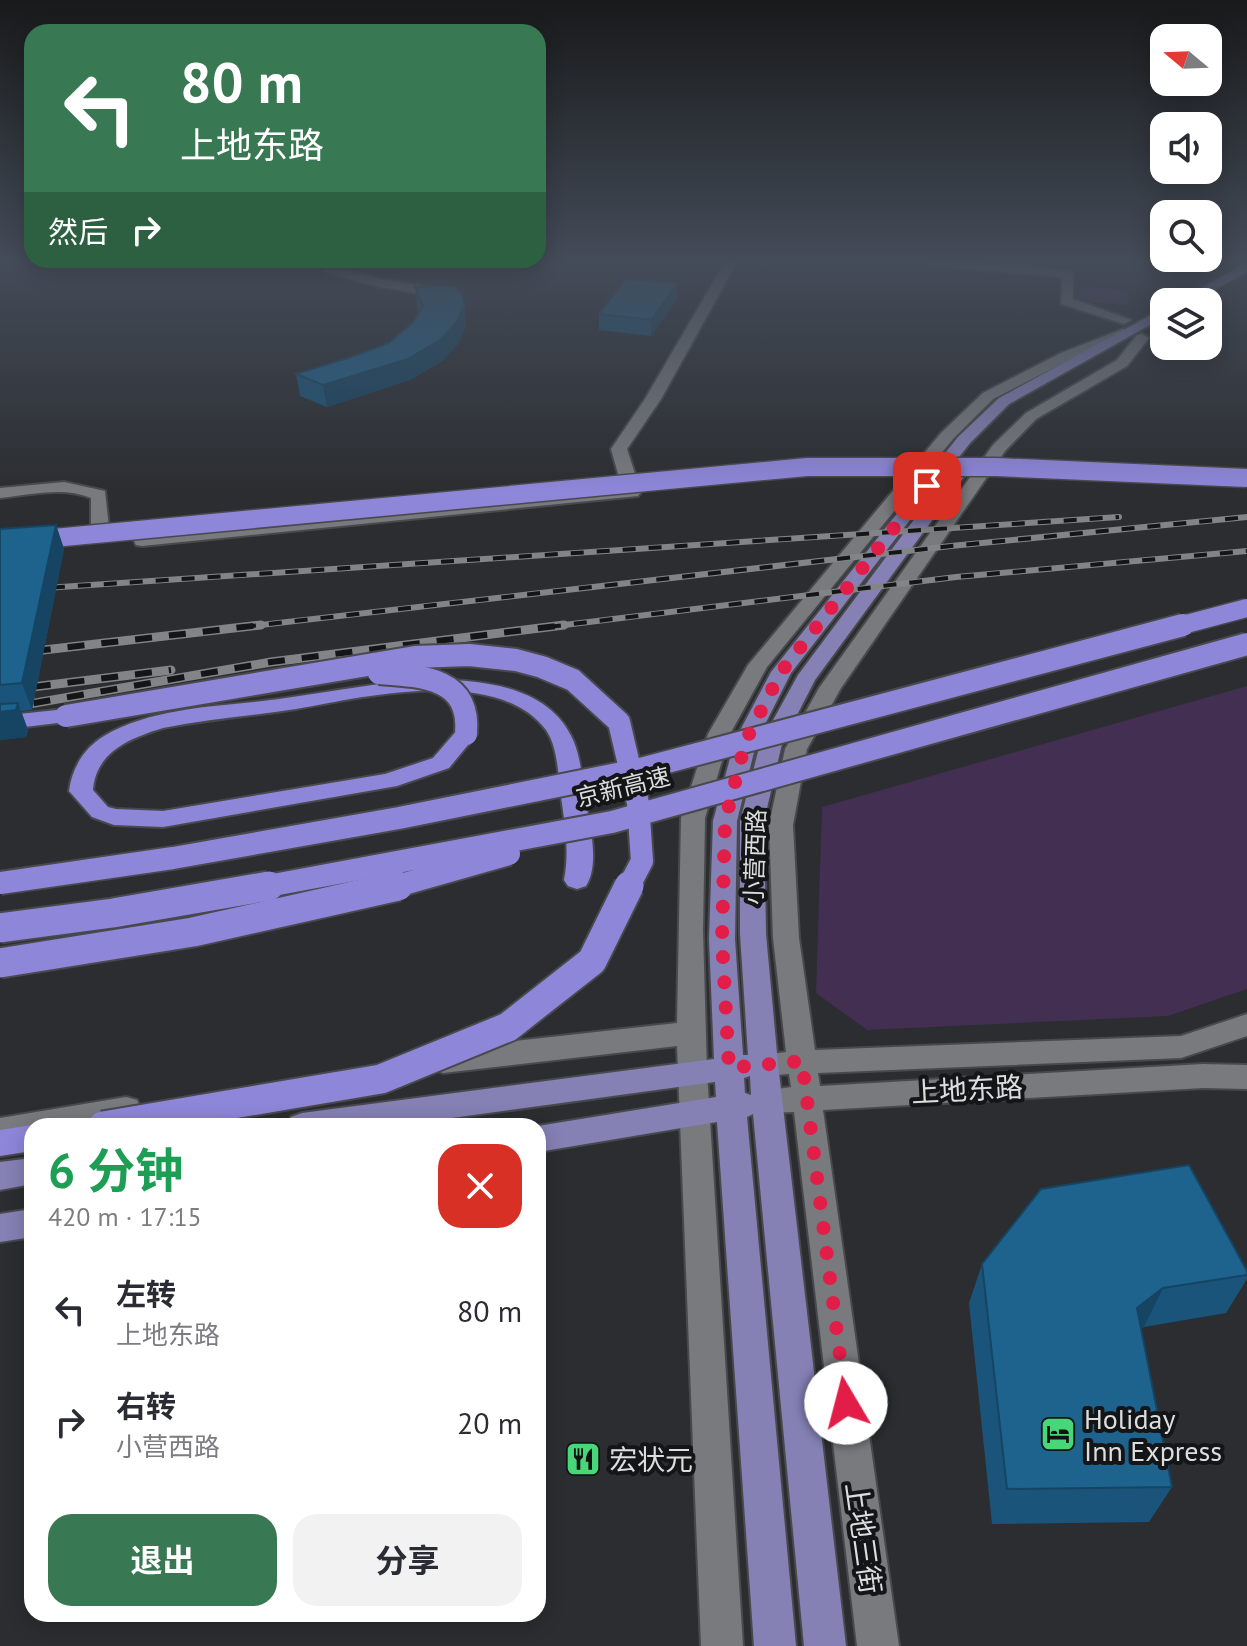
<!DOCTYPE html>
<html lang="zh">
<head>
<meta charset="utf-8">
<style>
  :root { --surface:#fff; --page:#f2f2f3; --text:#2b2b33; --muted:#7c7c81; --accent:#387852 }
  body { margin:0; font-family:"PT Sans","Noto Sans SC",sans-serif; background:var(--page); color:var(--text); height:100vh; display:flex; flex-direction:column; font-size:30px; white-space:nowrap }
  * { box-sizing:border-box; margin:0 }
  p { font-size:26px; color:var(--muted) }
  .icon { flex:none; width:44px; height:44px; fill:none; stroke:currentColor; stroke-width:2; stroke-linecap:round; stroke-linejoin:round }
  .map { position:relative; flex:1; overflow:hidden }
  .drawer { position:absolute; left:24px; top:1118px; width:522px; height:504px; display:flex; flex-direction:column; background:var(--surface); border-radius:24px; box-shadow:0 4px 20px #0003 }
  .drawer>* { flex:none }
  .hud { position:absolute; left:24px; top:24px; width:522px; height:244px; border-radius:24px; box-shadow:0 4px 20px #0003; background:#387852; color:#fff; overflow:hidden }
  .needle { width:52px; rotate:289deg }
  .tools { position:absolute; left:1150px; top:24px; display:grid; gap:16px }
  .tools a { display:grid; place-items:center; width:72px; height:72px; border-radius:16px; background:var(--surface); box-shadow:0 4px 20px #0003; font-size:40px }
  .pin { position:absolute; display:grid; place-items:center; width:68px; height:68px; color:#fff; margin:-34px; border-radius:16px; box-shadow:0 4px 12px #0006 }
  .me { position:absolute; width:88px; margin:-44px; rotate:352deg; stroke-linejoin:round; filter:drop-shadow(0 0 6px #0008) }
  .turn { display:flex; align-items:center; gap:28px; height:168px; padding:0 24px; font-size:36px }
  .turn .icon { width:104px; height:104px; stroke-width:2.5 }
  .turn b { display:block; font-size:56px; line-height:68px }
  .then { display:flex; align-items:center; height:76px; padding:0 24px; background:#0003; gap:16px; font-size:30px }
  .round { display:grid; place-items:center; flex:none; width:84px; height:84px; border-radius:24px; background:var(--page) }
  .summary { display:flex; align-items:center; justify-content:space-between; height:136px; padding:0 24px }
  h1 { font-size:48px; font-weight:700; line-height:60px; color:#1e9e55 }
  .action { display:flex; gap:16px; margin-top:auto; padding:16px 24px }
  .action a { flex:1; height:92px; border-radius:24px; background:var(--accent); color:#fff; font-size:32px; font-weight:700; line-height:92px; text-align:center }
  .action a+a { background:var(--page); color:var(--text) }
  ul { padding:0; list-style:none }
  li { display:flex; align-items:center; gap:24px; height:112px; padding:0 24px }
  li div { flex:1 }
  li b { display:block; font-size:30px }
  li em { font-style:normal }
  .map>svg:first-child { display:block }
</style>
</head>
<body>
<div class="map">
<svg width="1247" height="1646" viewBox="0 0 1247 1646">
  <rect width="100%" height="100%" fill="#2b2d30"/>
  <g fill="#422f51">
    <polygon points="1073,286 1127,291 1128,305 1073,300"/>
    <polygon points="1247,686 1247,989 1168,1016 867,1030 816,993 822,807"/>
  </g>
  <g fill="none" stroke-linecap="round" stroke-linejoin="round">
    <g stroke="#48494c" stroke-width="4">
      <g id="minor">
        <polygon points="725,262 737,262 661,399 627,449 641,492 638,496 142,546 136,545 133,538 111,534 108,530 117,525 149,530 152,535 622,488 611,449 645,399"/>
        <polygon points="927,262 971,262 1073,271 1073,299 1131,320 1124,324 1061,304 1062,277 933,266"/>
        <polygon points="328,265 381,279 447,290 453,294 447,298 380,287 324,272 322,269"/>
        <polygon points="1123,329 1128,330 1128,336 1071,359 993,399 953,439 767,667 730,734 705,818 703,930 707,1072 743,1646 701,1646 677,1046 443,1073 433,1069 428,1061 433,1053 443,1049 677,1023 681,818 708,734 748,665 941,433 983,393 1061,353"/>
        <polygon points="1142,334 1149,338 1127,366 1036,419 1005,451 841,688 807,749 793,825 799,938 815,1050 1181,1036 1247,1014 1247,1036 1181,1058 818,1073 820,1086 1203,1064 1247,1065 1247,1089 1203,1088 823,1110 899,1646 857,1646 794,1112 767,1113 756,1110 752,1101 756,1092 791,1087 789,1074 763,1076 753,1072 748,1064 753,1056 786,1052 773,938 769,825 785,749 819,688 993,445 1026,413 1117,360 1137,335"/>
        <path d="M 64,482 L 105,491 L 109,528 L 106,532 L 94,532 L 91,528 L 91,498 C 63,486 29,495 0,498 L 0,488 Z"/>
        <polygon points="126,1097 137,1100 141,1109 137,1118 100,1126 32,1126 32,1138 0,1144 0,1118"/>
      </g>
    </g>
    <g stroke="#48494c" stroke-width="4">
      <g id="major">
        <polygon points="1247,263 1247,272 1192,302 1175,302"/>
        <path d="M 1164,308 L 1164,317 L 1009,404 L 970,443 L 791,673 L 757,740 L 737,821 L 735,939 L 743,1055 L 748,1055 L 740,934 L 740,821 L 760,744 L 798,675 L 954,466 L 966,466 L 968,470 L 966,474 L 815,680 L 782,744 L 764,821 L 766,934 L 778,1064 L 846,1646 L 804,1646 L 753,1114 L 747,1117 L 796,1646 L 754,1646 L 717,1122 L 538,1152 L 538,1126 L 716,1097 L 715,1082 L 394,1126 L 287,1126 L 291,1117 L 302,1113 L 714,1059 L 709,939 L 713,821 L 735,740 L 771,672 L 958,437 L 999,398 ZM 750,1076 L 751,1095 L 745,1093 L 744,1078 Z"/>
        <polygon points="32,1158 32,1184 0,1190 0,1162"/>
        <polygon points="32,1209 32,1237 0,1242 0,1214"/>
      </g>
    </g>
    <g stroke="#48494c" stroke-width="4">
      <g id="highway">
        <path d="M 426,679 C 479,680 550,684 574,742 C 582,763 583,786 587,808 C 591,832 599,865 586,886 L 577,889 L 568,886 L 564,880 C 570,849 564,820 560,789 C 558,771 557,746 546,730 C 497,665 363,697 296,709 C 252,716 207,719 163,728 C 131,738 96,751 93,790 L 108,807 L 116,809 L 163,811 L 385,774 L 433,758 L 458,729 L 474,729 L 477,734 L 449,768 L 397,786 L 163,827 L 114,825 L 92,817 L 69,791 C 72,768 84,748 104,736 C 155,706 222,707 279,699 C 328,692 376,683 426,679 Z"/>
        <polygon points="66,709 74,711 77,716 74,721 0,730 0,716"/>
        <polygon points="32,1125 32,1151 0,1156 0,1130"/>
      </g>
    </g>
    <use href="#minor" fill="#787a7e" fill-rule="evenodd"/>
    <use href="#major" fill="#8581b5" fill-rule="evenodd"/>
    <use href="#highway" fill="#8e86d9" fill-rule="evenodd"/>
    <g stroke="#838487" stroke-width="6">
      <g id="rail-far1">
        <polyline points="0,591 1119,517"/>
        <polyline points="243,627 951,546 1247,517"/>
        <polyline points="548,627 956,577 1247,551"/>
      </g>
    </g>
    <g stroke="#838487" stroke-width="9">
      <g id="rail">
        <polyline points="0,655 261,625"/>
        <polyline points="0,691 171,670"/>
        <polyline points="0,709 271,662 564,625"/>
      </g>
    </g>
    <use href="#rail-far1" stroke="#141517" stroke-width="4" stroke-dasharray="13" stroke-linecap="butt"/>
    <use href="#rail" stroke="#141517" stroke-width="6" stroke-dasharray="17" stroke-linecap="butt"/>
    <g stroke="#48494c" stroke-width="21" stroke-linecap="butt">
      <g id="highway-bridge-far2">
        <polyline points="0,543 807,467 996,467 1247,478"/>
        <polyline points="1175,627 1247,608"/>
      </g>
    </g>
    <g stroke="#48494c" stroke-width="26" stroke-linecap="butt">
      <g id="highway-bridge-far1">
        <path d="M 379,673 C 423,676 471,678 466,734"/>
        <polyline points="66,716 415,657 469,655 516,660 542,667 573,680 619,722 638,803 642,861 628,888"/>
        <polyline points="0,883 173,858 399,818 637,770 1183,625"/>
        <polyline points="257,888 612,822 1247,644"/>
        <polyline points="390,888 509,854"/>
      </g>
    </g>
    <g stroke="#48494c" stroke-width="33" stroke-linecap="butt">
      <g id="highway-bridge">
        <polyline points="0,928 113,913 269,886"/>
        <polyline points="0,963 193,932 398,886"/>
        <polyline points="103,1126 381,1079 508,1027 592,961 629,886"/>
      </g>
    </g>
    <use href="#highway-bridge-far2" stroke="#8e86d9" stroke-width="18"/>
    <use href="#highway-bridge-far1" stroke="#8e86d9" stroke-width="22"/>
    <use href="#highway-bridge" stroke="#8e86d9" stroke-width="29"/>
  </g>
  <g fill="#1a547a">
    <polygon points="415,287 466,326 458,344 442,361 410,380 327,407 300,396 296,374 351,357 389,343 413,322 419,312 417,307"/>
    <polygon points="678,298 651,336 599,330 599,314"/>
    <polygon points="56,525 64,549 32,710 21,711 28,730 26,737 0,740 0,529"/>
    <polygon points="982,1264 1247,1271 1247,1279 1226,1313 1144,1327 1141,1329 1172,1487 1149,1522 992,1524 969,1303"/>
  </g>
  <g fill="#154563">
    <polygon points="678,283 678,298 651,336 651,320"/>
    <polygon points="465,305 466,326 458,344 442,361 410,380 327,407 323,385"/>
    <polygon points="56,525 64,549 32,710 22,683"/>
    <polygon points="18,703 28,730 26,737 0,740 0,712"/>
    <polygon points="1163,1288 1144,1327 1118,1346 1137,1308"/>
  </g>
  <g fill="#1e628e" stroke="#154563" stroke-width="2">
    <polygon points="626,279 678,283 651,320 599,314"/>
    <polygon points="454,286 462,295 465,305 456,323 440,340 408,359 323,385 296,374 351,357 389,343 413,322 423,306 415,287"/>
    <polygon points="56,525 22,683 0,685 0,529"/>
    <polygon points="18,703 16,710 0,712 0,704"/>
    <polygon points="1189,1165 1247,1271 1247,1275 1163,1288 1137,1308 1172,1487 1007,1489 982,1264 1041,1189"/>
  </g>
  <linearGradient id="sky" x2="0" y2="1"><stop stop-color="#18191a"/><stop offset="0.53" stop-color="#444c59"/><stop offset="1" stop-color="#444c59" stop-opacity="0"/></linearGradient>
  <rect width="1247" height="492" fill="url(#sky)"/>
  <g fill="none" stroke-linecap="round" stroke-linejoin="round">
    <polyline stroke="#e11d48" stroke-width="14" stroke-dasharray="0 25.2" points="846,1403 802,1061 729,1068 722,939 725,821 746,740 781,672 927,486"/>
  </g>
  <defs>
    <g id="hotel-square" transform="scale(1.8)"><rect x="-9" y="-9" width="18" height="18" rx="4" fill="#47d779" stroke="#141517"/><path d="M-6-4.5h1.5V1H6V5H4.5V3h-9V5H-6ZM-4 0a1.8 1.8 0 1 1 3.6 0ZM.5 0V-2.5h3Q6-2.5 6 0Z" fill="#111"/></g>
    <g id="restaurant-square" transform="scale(1.8)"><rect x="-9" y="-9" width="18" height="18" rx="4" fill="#47d779" stroke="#141517"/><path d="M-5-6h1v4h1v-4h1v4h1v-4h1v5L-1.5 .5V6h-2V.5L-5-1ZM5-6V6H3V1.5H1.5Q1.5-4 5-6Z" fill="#111"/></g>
  </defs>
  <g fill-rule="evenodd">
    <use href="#hotel-square" x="1058" y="1434"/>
    <use href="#restaurant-square" x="583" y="1459"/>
  </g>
  <g text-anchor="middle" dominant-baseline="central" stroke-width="8" stroke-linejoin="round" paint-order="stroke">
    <g font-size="24" fill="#dcdddf" stroke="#141517">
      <text transform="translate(623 787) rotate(-14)">京新高速</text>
      <text transform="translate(755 857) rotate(-88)">小营西路</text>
    </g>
    <g font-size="28" fill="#dcdddf" stroke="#141517">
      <text transform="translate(967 1089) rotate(-3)">上地东路</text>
      <text transform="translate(864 1538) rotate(82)">上地三街</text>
    </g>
    <g font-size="28" fill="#dcdddf" stroke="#141517" text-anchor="start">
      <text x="1084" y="1418">Holiday<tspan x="1084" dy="32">Inn Express</tspan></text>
      <text x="609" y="1459">宏状元</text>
    </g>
  </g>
</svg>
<div class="tools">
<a><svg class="needle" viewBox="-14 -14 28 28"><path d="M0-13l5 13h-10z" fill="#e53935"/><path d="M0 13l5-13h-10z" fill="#7c7c81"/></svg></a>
<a><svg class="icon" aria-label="sound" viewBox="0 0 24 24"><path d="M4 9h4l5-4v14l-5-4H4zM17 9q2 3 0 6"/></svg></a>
<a><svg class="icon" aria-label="search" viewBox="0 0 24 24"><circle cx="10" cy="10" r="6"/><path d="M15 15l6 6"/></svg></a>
<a><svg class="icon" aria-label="layers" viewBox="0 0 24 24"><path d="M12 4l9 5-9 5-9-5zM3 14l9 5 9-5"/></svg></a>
</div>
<div class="pin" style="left:927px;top:486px;background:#d93025"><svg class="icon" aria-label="arrive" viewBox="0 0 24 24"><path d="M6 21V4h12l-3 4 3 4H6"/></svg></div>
<svg class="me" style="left:846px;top:1403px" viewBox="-20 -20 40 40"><circle r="19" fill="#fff"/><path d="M0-13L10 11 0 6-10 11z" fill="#e11d48"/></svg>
<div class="hud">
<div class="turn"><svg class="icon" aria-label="left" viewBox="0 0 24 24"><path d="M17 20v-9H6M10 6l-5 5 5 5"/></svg><div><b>80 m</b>上地东路</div></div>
<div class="then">然后<svg class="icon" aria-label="right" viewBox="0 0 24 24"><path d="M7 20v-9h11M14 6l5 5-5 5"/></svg></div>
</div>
<section class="drawer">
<div class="summary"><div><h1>6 分钟</h1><p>420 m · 17:15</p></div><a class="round" style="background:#d93025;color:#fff"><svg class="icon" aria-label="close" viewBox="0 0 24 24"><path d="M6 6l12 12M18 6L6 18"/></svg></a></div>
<ul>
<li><svg class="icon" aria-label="left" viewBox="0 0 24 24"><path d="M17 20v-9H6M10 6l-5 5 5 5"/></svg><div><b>左转</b><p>上地东路</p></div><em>80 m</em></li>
<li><svg class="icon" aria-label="right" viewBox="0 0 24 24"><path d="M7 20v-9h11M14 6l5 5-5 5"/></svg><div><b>右转</b><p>小营西路</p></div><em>20 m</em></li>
</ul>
<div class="action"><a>退出</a><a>分享</a></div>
</section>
</div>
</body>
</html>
